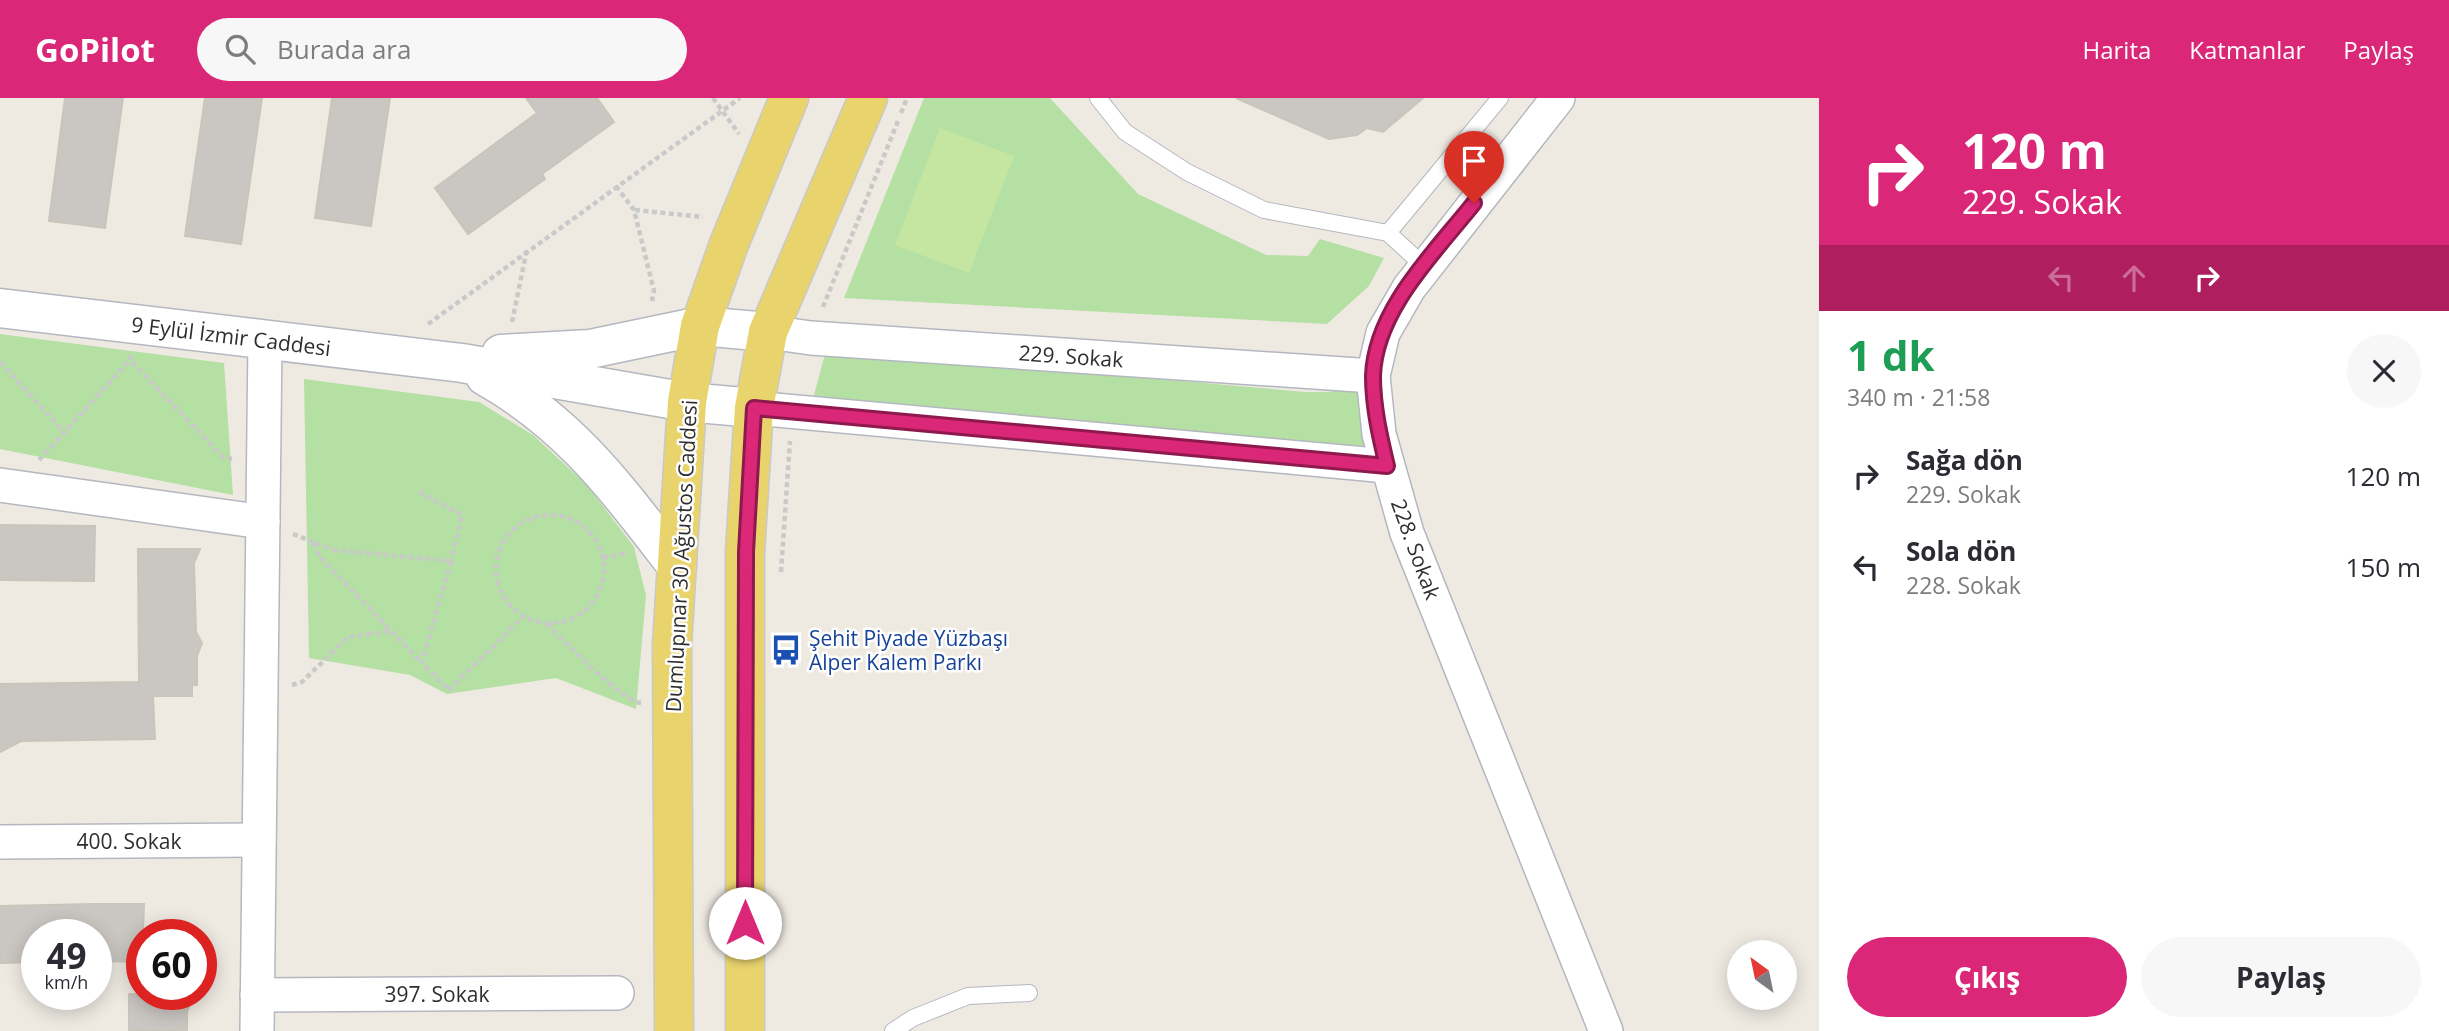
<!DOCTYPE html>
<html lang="tr">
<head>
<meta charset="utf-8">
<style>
  :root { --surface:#fff; --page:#f7f7f7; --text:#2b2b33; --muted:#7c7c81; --accent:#db2777 }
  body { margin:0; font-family:"Open Sans",sans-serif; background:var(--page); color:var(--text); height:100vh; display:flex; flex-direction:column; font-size:26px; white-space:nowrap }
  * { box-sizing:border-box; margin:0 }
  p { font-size:23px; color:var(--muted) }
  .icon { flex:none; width:38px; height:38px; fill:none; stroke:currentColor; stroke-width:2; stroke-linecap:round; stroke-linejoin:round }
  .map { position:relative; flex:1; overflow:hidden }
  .panel { display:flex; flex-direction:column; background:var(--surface); width:630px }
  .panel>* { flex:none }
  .hud { background:#db2777; color:#fff; overflow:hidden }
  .needle { width:46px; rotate:327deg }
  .controls { position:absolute; left:1727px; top:842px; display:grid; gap:14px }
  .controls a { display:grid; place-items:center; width:70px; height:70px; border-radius:50%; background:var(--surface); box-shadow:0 4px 18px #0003; font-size:35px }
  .speed { position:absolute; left:21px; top:821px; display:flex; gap:14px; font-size:35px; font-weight:700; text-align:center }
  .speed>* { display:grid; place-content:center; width:91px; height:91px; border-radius:50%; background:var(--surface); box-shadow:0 4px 18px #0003; line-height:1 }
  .speed small { font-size:18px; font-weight:400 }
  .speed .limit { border:10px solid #d22; background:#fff; color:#111 }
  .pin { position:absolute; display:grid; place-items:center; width:60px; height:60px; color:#fff; margin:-72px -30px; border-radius:50% 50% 50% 0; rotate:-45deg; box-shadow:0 0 7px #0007 }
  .pin .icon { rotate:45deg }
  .me { position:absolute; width:77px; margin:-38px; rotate:0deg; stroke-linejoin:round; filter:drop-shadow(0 0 5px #0008) }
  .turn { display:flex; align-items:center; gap:24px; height:147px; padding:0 28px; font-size:32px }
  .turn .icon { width:91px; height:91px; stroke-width:2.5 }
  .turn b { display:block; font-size:49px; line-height:60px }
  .lanes { display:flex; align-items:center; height:66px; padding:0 28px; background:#0003; justify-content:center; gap:35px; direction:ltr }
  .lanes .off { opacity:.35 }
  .round { display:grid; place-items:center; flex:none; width:74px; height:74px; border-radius:37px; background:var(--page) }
  .overview { display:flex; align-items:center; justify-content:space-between; height:119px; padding:0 28px }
  h1 { font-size:42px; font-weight:700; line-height:52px; color:#1e9e55 }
  .button { display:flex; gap:14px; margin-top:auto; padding:14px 28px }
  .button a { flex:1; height:80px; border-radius:42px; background:var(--accent); color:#fff; font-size:28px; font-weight:700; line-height:80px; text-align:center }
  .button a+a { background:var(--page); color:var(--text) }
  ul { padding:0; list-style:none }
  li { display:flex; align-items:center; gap:21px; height:91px; padding:0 28px }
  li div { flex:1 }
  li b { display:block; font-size:26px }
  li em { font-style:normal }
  header { display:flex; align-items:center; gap:42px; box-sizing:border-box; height:98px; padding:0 35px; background:var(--accent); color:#fff }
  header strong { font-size:33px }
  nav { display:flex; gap:38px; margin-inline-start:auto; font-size:24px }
  .search { width:490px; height:63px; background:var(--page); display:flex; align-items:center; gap:18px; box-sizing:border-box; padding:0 24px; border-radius:38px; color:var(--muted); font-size:26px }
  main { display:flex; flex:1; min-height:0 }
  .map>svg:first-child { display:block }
</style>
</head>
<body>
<header>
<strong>GoPilot</strong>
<div class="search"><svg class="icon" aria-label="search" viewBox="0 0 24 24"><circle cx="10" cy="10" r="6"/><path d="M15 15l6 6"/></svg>Burada ara</div>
<nav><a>Harita</a><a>Katmanlar</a><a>Paylaş</a></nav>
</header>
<main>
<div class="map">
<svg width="1819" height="933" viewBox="0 0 1819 933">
  <rect width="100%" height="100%" fill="#eeeae2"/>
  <g fill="#b4e0a3">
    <polygon points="924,0 1050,0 1138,96 1266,157 1308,158 1320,141 1384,160 1369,188 1327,226 844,200"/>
    <polygon points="0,236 224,265 233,397 0,351"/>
    <polygon points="830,252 1305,294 1329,294 1371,286 1365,352 817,299 814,297 825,256"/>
    <polygon points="304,281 479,304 533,337 587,387 634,449 646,497 636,611 556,580 447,596 410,577 309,560"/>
  </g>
  <polygon fill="#c4e6a0" points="940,30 1014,58 969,175 895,147"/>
  <g fill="#cac6c1" stroke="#cac5bb" stroke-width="2">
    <polygon points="65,0 123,0 105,130 49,123"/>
    <polygon points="205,0 262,0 241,146 185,138"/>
    <polygon points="332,0 390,0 371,128 315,120"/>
    <polygon points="526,0 597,0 614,24 542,76 545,81 468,136 435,90 537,15"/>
    <polygon points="1236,0 1423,0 1383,34 1367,30 1357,37 1329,41"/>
    <polygon points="0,427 95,428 94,483 0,482"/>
    <polygon points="138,451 200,451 194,465 196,534 202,545 197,558 197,587 192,587 192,598 153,598 155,641 21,643 0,654 0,586 139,584"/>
    <polygon points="94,806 144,806 142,864 96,863 96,836 37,836 37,864 0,865 0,808"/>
    <polygon points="129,896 195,896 187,913 187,933 129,933"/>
  </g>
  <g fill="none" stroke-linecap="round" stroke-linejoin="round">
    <g stroke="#b5b7c0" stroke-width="18">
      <g id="service">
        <polyline points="1098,0 1125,34 1187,74 1264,112 1388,135 1424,168"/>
        <polyline points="1388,135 1500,0"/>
        <polyline points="893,933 913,920 968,898 1029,895"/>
      </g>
    </g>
    <g stroke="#b5b7c0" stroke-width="36">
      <g id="minor">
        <polyline points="1558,0 1409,190 1383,235 1373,278 1379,336 1407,435 1606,933"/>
        <polyline points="768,234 811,240 1373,278"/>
        <polyline points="754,310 1387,368"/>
        <polyline points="0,387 263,424"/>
        <polyline points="0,744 259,742"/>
        <polyline points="257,897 617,895"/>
        <polyline points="257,933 265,242"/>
      </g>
    </g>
    <g stroke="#b5b7c0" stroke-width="41">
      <g id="secondary">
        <polyline points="0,210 462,265 687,304 754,310"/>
        <polyline points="501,256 590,251 700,228 768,234"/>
        <path d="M 485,278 C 572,327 617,391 677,468"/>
      </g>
    </g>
    <g stroke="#c9c9c9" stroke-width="41">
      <g id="primary">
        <polyline points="674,933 672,546 687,304 700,228 729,146 789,0"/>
        <polyline points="745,933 745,454 754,310 768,234 868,0"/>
      </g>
    </g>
    <g stroke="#c9c9c9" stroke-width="4.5" stroke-dasharray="5 3.5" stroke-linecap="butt">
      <polyline points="713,0 739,36"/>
      <polyline points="901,15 907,0"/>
      <polyline points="616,88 634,112 654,193 652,203"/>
      <polyline points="635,112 703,119"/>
      <polyline points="823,209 898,23"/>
      <polyline points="512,224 527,151"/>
      <polyline points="428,226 740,0"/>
      <polyline points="131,257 130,262 223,359 232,361"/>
      <polyline points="0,264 64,334"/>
      <polyline points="39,362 130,262"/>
      <polyline points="419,394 462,417 451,463"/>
      <circle cx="550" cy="471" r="54"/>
      <polyline points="293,436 334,452 451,463 422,565 449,592 524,518"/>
      <polyline points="313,445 319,458 422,565"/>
      <polyline points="603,460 626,455"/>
      <polyline points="781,474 790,343"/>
      <path d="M 547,526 C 563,542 622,603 641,605"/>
      <polyline points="292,587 302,584 348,539 391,533"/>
    </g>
    <use href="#service" stroke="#fff" stroke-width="16"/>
    <use href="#minor" stroke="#fff" stroke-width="33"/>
    <use href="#secondary" stroke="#fff" stroke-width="38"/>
    <use href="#primary" stroke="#e8d36d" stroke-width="38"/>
  </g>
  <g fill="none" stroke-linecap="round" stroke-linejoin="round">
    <g stroke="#8e194d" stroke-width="18">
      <path id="route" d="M 745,825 L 746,454 L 754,310 L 1387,368 C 1380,339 1373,309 1373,278 C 1375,212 1435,154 1474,105"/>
    </g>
    <use href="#route" stroke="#db2777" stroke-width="12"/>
  </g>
  <defs>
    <g id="bus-bare" transform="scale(2.415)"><path d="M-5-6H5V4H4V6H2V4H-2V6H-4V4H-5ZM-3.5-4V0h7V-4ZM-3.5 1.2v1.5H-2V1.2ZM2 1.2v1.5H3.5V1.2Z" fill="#1a4fb4" stroke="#fff" stroke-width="2.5" paint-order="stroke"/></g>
  </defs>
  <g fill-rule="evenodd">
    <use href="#bus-bare" x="786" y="552"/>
  </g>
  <g text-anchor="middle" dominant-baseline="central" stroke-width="5" stroke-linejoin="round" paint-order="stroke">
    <g font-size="21" fill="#2e2e2e" stroke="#fff">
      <text transform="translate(231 238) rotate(7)">9 Eylül İzmir Caddesi</text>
      <text transform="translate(1071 258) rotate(4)">229. Sokak</text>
      <text transform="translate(1416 451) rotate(70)">228. Sokak</text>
      <text transform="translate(681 458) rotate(-87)">Dumlupınar 30 Ağustos Caddesi</text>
      <text x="129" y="743">400. Sokak</text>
      <text x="437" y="896">397. Sokak</text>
    </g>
    <g font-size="21" fill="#164399" stroke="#fff" text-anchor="start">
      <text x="809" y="540">Şehit Piyade Yüzbaşı<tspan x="809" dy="24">Alper Kalem Parkı</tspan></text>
    </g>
  </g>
</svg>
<div class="controls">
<a><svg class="needle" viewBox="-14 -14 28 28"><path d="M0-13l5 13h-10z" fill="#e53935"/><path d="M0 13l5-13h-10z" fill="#7c7c81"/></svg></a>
</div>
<div class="speed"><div>49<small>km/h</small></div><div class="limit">60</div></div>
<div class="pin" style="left:1474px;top:105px;background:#d93025"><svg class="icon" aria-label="arrive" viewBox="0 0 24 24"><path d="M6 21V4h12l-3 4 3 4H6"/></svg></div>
<svg class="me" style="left:745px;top:825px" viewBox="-20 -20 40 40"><circle r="19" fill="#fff"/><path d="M0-13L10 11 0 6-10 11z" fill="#db2777"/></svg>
</div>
<section class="panel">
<div class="hud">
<div class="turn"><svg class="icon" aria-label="right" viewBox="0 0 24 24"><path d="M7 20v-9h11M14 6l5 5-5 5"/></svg><div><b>120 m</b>229. Sokak</div></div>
<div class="lanes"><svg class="icon off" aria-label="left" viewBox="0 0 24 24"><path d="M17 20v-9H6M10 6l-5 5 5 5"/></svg><svg class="icon off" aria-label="ahead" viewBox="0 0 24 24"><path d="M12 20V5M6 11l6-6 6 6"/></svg><svg class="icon" aria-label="right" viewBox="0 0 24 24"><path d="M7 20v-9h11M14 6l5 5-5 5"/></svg></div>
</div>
<div class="overview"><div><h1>1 dk</h1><p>340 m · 21:58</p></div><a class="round"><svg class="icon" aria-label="close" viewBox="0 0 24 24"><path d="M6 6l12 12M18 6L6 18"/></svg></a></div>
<ul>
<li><svg class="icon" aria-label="right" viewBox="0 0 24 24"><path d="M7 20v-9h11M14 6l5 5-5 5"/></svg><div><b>Sağa dön</b><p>229. Sokak</p></div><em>120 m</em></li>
<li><svg class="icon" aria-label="left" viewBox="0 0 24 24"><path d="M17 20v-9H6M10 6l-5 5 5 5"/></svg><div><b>Sola dön</b><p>228. Sokak</p></div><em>150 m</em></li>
</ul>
<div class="button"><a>Çıkış</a><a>Paylaş</a></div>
</section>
</main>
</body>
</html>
